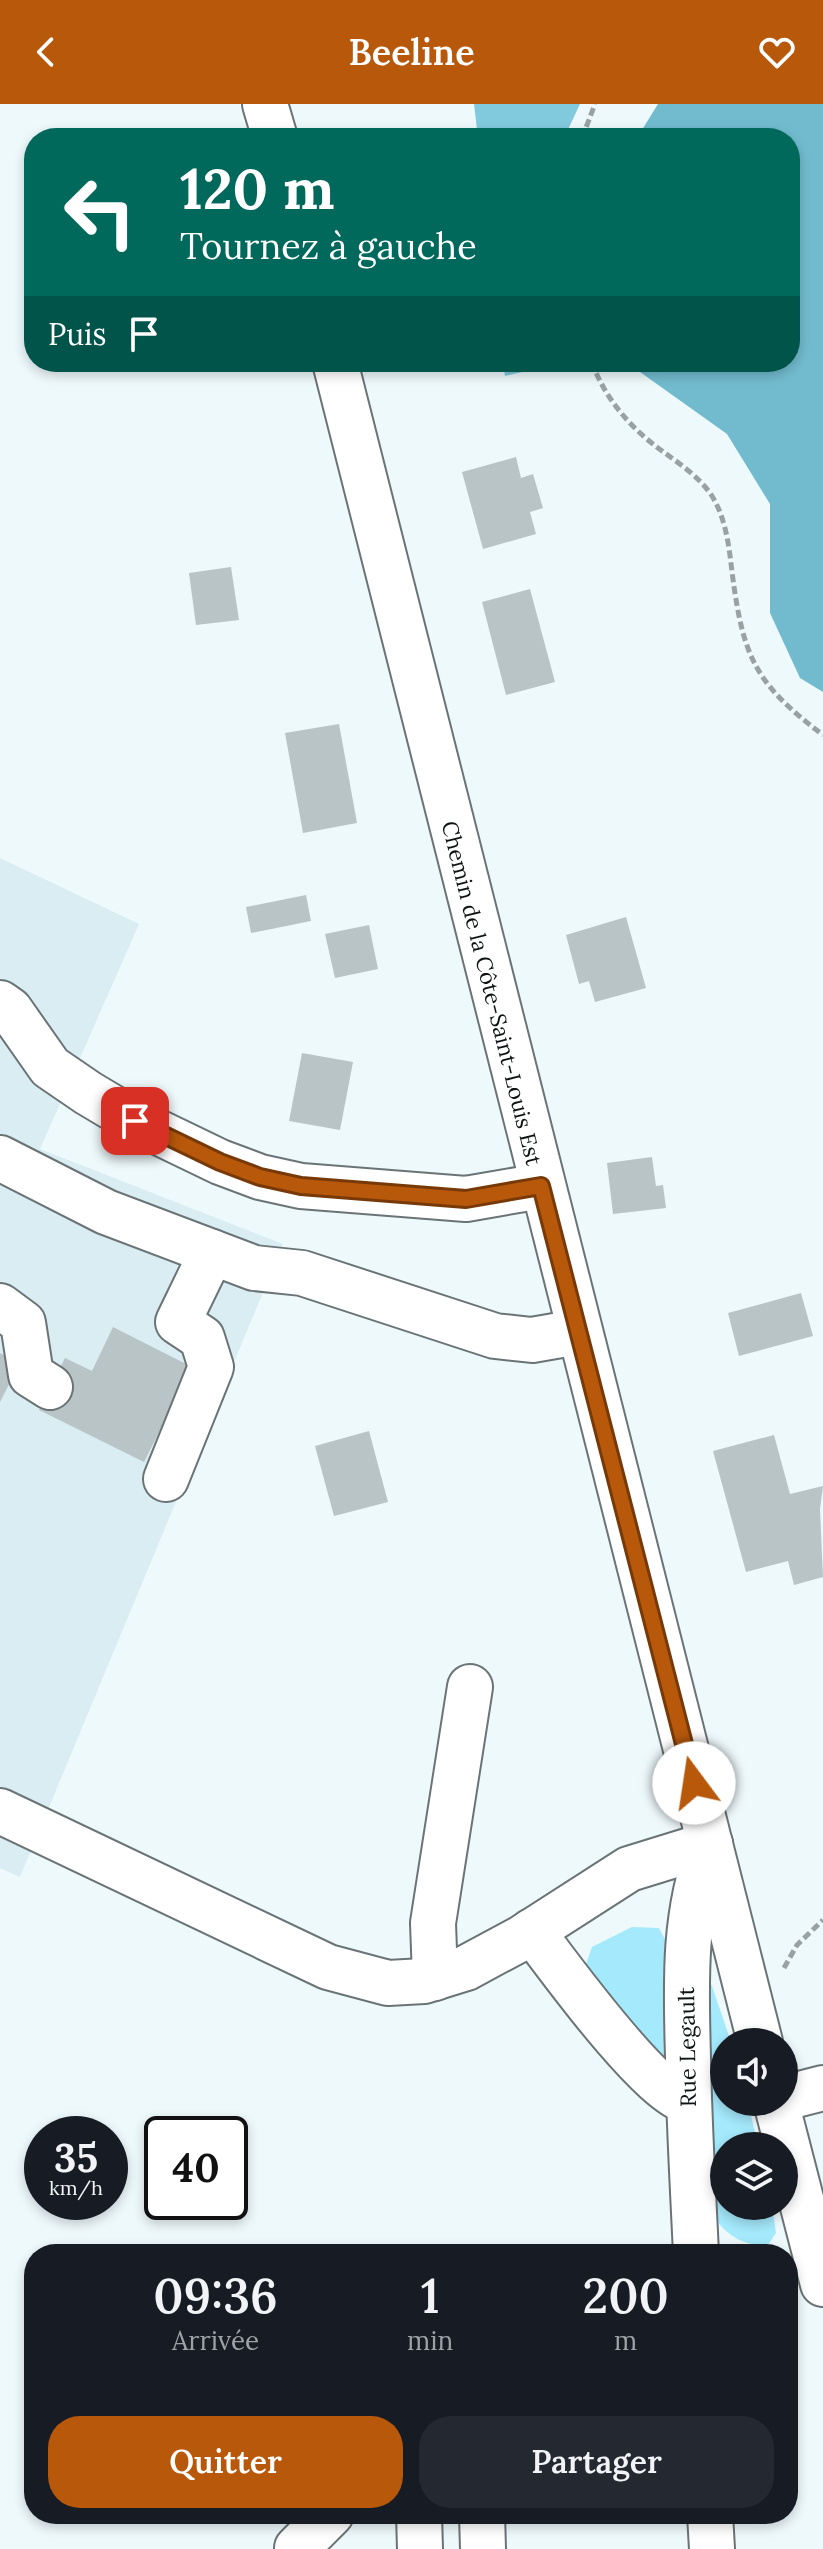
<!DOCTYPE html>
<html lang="fr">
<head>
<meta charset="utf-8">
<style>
  :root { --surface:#171b24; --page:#242831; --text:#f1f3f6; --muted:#9ea1a6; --accent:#b7580b }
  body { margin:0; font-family:Lora,serif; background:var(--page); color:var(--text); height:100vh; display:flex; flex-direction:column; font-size:30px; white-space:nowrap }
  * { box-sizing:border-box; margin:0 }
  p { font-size:26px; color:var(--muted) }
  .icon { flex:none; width:44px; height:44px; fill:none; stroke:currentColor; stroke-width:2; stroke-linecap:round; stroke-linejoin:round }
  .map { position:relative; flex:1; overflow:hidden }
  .drawer { position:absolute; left:24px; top:2140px; width:774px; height:280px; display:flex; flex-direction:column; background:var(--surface); border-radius:32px; box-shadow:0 4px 12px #0003 }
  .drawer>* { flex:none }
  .guide { position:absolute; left:24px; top:24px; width:776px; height:244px; border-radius:32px; box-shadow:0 4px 12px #0003; background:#00695c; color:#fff; overflow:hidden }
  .tools { position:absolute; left:710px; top:1924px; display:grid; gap:16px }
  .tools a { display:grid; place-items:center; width:88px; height:88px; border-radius:50%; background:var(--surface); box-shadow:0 4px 12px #0003; font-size:40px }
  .speed { position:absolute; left:24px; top:2012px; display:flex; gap:16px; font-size:40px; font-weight:700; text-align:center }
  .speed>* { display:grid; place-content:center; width:104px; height:104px; border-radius:50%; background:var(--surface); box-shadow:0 4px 12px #0003; line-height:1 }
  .speed small { font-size:20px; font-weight:400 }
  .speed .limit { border:4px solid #111; border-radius:12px; background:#fff; color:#111 }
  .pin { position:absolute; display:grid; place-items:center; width:68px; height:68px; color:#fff; margin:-34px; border-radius:16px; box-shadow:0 4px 12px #0006 }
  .me { position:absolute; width:88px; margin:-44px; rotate:346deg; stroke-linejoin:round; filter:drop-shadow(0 0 6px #0008) }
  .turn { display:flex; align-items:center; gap:28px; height:168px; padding:0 24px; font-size:36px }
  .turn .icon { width:104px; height:104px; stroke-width:2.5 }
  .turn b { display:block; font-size:56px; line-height:68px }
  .then { display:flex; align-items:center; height:76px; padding:0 24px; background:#0003; gap:16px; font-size:30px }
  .eta { display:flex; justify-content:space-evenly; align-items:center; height:136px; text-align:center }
  .eta b { font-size:48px; font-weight:600; line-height:56px }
  .primary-button { display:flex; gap:16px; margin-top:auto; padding:16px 24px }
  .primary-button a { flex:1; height:92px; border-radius:32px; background:var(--accent); color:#fff; font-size:32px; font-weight:600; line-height:92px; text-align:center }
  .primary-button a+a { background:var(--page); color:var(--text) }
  header { display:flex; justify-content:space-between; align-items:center; height:104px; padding:0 24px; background:var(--accent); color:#fff; font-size:36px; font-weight:600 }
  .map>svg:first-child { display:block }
</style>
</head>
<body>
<header><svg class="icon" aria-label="back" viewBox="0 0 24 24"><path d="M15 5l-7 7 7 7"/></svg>Beeline<svg class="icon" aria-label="heart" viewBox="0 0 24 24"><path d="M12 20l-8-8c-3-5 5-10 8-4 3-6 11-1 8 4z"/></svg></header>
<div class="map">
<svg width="823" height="2445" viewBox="0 0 823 2445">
  <rect width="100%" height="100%" fill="#eef9fc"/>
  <polygon fill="#d9edf2" points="0,754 139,820 40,1045 283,1140 20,1773 0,1764"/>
  <g fill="#a4e9fc">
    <polygon points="632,1823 659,1824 667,1839 670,1965 594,1879 586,1860 592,1843"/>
    <path d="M 705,1872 L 712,1882 L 731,1938 L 724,1938 L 724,1998 L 748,1998 L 758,2042 L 724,2042 L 724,2102 L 772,2102 L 776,2129 L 768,2141 C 745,2143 726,2131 714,2113 Z"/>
  </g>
  <g fill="#81cadd">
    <polygon points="474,0 580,0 564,34 478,34"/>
    <polygon points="503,258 567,258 505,272"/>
  </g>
  <polygon fill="#72bbce" points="658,0 823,0 823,588 800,574 770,509 770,400 727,330 626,258 790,258 790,34 637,34"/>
  <g fill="#b9c4c7">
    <polygon points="516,353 521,374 533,370 543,404 530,408 536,430 483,445 462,368"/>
    <polygon points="231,463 239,516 196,521 189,469"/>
    <polygon points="530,485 555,578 506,591 482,498"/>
    <polygon points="339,620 357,719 303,729 285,629"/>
    <polygon points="306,791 311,817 251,829 246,803"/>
    <polygon points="626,813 646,884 595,898 589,877 579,880 566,831"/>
    <polygon points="369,821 378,865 335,874 325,830"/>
    <polygon points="302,949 353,958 340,1026 289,1017"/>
    <polygon points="652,1053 656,1082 663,1081 666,1104 613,1110 607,1059"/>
    <polygon points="801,1189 813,1232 739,1252 728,1209"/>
    <polygon points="113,1223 192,1263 144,1358 39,1306 65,1254 92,1267"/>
    <polygon points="0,1249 20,1259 0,1298"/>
    <polygon points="369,1327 388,1398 334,1412 315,1342"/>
    <polygon points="774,1331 790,1390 823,1382 820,1405 823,1473 794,1481 788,1457 746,1468 713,1347"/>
  </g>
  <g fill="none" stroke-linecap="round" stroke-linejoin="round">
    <g stroke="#6a7476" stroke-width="48">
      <g id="minor">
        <polyline points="265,0 275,34"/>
        <polyline points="335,258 760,1938"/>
        <polyline points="0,899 10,906 50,963 88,989 135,1017 220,1058 260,1073 301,1082 466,1095 541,1082"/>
        <polyline points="0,1054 106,1108 254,1164 302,1169 495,1232 532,1236 578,1228"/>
        <polyline points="0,1202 23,1219 31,1271 50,1283"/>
        <polyline points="166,1375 211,1263 202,1234 178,1218 212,1148"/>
        <polyline points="0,1707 328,1863 388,1879 424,1877 466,1864 520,1835 629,1765 710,1740"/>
        <path d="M 532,1827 C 560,1864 650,1989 689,1998"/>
        <polyline points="435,1874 433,1819 470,1583"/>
        <polyline points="784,1994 823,1984"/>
        <polyline points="776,1998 823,2180"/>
        <path d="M 696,2150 C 693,2084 689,2019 688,1953 C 686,1879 683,1810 710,1740"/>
        <polyline points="419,2410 420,2445"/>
        <polyline points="482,2410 483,2445"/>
        <polyline points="710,2410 712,2445"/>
        <polyline points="297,2444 331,2410"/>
      </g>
    </g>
    <g stroke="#99a1a3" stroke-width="5" stroke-dasharray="8 4" stroke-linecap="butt">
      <polyline points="582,34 595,0"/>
      <path d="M 592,258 C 604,293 629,322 658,344 C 677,358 699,372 712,392 C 726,415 729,442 732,468 C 743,552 754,579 823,631"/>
      <polyline points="784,1864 797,1841 823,1816"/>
    </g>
    <use href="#minor" stroke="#fff" stroke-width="44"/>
  </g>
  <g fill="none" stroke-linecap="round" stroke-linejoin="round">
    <g stroke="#773907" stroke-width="20">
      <polyline id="route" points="135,1017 220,1058 260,1073 301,1082 466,1095 541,1082 694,1679"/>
    </g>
    <use href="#route" stroke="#b7580b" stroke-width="14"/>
  </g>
  <g text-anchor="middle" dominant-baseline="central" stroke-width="6" stroke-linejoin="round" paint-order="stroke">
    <g font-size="22" fill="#0f1314" stroke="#fff">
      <text transform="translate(492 889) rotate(76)">Chemin de la Côte-Saint-Louis Est</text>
      <text transform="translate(687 1943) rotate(-91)">Rue Legault</text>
    </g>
  </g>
</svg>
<div class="tools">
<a><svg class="icon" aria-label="sound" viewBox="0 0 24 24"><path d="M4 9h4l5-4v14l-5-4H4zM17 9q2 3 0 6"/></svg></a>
<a><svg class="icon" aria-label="layers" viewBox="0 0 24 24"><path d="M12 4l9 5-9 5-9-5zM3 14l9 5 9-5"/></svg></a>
</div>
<div class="speed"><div>35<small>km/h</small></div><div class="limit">40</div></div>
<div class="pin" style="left:135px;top:1017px;background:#d93025"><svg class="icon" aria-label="arrive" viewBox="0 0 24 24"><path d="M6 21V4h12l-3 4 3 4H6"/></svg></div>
<svg class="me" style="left:694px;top:1679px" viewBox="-20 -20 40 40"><circle r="19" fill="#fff"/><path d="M0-13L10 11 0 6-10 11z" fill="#b7580b"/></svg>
<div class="guide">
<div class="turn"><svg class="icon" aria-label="left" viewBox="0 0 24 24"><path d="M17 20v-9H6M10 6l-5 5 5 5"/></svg><div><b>120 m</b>Tournez à gauche</div></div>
<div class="then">Puis<svg class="icon" aria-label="arrive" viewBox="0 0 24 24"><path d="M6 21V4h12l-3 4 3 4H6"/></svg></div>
</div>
<section class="drawer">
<div class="eta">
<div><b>09:36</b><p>Arrivée</p></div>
<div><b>1</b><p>min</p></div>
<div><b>200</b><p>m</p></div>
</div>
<div class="primary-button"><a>Quitter</a><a>Partager</a></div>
</section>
</div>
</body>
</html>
